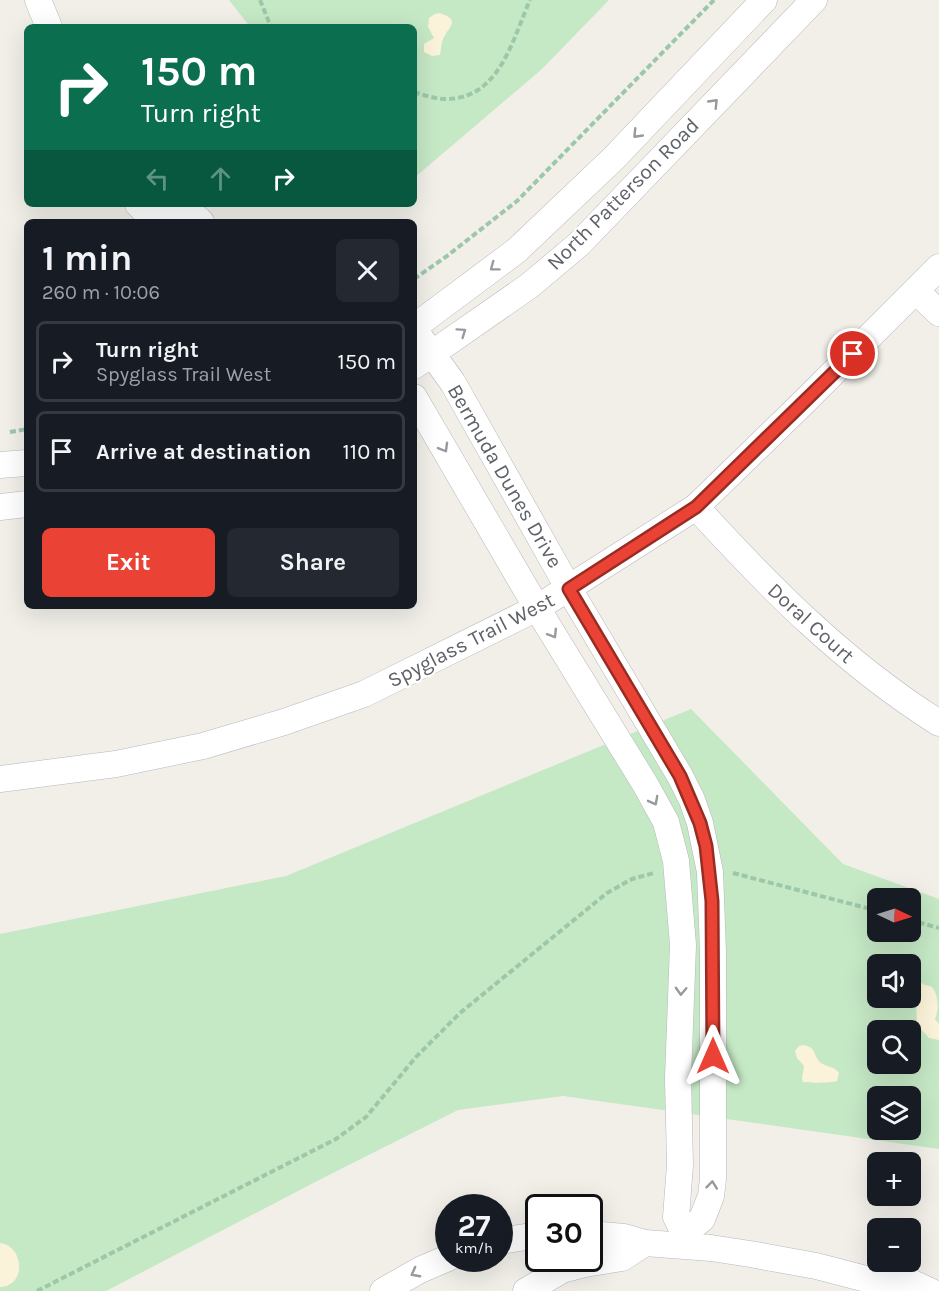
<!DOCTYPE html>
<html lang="en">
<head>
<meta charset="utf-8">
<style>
  :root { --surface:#171b24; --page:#242831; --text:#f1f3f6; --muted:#9ea1a6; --line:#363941; --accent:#ea4335 }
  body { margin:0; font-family:Karla,sans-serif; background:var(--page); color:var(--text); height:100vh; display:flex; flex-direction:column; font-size:22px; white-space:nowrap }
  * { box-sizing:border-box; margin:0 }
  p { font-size:20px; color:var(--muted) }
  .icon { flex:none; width:33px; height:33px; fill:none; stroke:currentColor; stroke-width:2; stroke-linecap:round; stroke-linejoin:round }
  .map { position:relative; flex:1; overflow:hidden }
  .details { position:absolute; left:24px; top:219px; width:393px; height:390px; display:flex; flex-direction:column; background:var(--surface); border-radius:9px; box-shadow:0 6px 24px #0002 }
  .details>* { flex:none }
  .hud { position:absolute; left:24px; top:24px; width:393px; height:183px; border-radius:9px; box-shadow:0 6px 24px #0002; background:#0b6e4f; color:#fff; overflow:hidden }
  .needle { width:39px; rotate:94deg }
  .tools { position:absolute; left:867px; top:888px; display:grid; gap:12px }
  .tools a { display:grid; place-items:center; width:54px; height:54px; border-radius:9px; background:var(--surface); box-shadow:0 6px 24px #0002; font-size:30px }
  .speed { position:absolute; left:435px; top:1194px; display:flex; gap:12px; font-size:30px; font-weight:700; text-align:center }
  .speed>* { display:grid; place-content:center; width:78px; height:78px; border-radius:50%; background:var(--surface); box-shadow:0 6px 24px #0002; line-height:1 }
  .speed small { font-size:15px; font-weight:400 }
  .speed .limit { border:3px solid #111; border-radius:9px; background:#fff; color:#111 }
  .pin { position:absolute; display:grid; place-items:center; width:51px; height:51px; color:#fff; margin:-26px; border:3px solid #fff; border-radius:50%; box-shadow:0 2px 6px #0007 }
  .me { position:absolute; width:66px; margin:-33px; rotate:0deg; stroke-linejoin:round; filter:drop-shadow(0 0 4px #0008) }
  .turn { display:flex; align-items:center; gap:21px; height:126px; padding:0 18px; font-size:27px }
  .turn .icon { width:78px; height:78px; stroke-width:2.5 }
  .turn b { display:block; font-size:42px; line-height:51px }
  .lanes { display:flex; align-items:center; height:57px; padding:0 18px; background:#0003; justify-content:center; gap:30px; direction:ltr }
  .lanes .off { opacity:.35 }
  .round { display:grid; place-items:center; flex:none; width:63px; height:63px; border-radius:9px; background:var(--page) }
  .summary { display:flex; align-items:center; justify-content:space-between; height:102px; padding:0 18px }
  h1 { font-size:36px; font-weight:700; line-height:45px }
  .cta { display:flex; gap:12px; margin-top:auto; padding:12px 18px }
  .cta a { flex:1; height:69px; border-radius:9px; background:var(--accent); color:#fff; font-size:24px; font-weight:700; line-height:69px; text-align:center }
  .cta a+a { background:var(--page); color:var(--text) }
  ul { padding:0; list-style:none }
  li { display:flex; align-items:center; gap:18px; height:81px; margin:0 12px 9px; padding:0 6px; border:3px solid var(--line); border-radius:9px }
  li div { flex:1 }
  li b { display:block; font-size:22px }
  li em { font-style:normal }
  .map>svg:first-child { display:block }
</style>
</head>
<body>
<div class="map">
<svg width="939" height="1291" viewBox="0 0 939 1291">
  <rect width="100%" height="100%" fill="#f1efe8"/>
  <g fill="#c5e8c5" fill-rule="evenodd">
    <polygon points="229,0 609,0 541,70 414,178 414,27 250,27"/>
    <path d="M 691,709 L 843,864 L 939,899 L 939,1149 L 563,1096 L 458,1110 L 321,1179 L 106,1291 L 0,1291 L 0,934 L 286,876 ZM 878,898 L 910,898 L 910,932 L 878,932 ZM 878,964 L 910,964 L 910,998 L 878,998 ZM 878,1030 L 910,1030 L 910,1064 L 878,1064 ZM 878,1096 L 910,1096 L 910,1130 L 878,1130 Z"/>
  </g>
  <g fill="#fbf3d9">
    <path d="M 439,13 C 462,20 449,26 443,39 C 441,44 441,50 440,55 L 432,56 L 424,52 L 424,44 L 434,38 L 428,27 L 429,18 L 435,14 Z"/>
    <path d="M 911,976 C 917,977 917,981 923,984 C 924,985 931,986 932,987 C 939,996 939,1010 935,1019 L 939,1024 L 939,1040 L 929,1038 L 917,1025 L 916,999 L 911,995 Z"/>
    <path d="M 804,1045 C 818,1048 813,1057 821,1063 C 828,1068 833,1065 839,1073 L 837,1081 C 833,1083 808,1083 803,1082 L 802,1078 L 804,1066 L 797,1058 L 795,1051 L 799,1046 Z"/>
    <path d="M 0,1243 C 24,1246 27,1286 0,1287 Z"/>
  </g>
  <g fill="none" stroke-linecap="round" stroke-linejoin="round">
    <g stroke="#b5b8bc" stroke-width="27">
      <g id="minor">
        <polyline points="38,0 49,27"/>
        <polyline points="138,204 155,222"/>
        <path d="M 155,222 C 167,208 188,208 201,222"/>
        <polyline points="916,291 939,313"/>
        <polyline points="414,327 516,251 614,158 764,0"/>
        <polyline points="414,329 453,383 569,589 680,776 692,800 700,823 710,872 713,952 713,1179 711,1196 702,1219 684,1233"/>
        <polyline points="414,366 529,286 579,244 814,0"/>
        <polyline points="414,397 537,608 645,784 666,822 676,861 683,945 678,1078 680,1165 676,1217 684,1233 682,1245"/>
        <polyline points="0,465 27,463"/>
        <polyline points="0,507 27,504"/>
        <path d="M 696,507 C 771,589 844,663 939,723"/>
        <polyline points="0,779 116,764 203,746 284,722 364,694 537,608 696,507 805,401 939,267"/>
        <polyline points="590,1234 624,1237 645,1243 711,1248 750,1254 816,1266 874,1281 906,1280 930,1291"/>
        <polyline points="500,1241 538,1235"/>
        <polyline points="383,1291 420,1270 448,1258"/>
        <polyline points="526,1291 562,1270 585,1264 622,1258 645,1243"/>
      </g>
    </g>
    <g stroke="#9cc7a9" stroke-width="4" stroke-dasharray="6 3" stroke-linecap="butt">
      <polyline points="260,0 271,27"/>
      <path d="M 414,92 C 424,95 435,99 446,99 C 500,99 513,38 530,0"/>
      <polyline points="414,279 447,256 517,201 714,0"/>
      <polyline points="10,432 27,429"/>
      <polyline points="733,873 878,911"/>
      <polyline points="910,920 939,928"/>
      <polyline points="37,1291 336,1139 366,1117 416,1057 460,1013 607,893 632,879 654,873"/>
    </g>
    <use href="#minor" stroke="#fff" stroke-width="26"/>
  </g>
  <defs><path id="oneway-chevron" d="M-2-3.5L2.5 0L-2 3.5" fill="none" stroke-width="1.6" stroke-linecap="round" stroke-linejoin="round" transform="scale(1.5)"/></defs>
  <g stroke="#979a9d">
    <use href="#oneway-chevron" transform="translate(714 103) rotate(-46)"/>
    <use href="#oneway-chevron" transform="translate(637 134) rotate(134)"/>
    <use href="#oneway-chevron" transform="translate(494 267) rotate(143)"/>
    <use href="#oneway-chevron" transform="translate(462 332) rotate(-35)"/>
    <use href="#oneway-chevron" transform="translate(444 448) rotate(60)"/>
    <use href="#oneway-chevron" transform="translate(553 634) rotate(58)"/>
    <use href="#oneway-chevron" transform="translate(654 801) rotate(62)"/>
    <use href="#oneway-chevron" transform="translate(681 991) rotate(92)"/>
    <use href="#oneway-chevron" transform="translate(712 1185) rotate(-84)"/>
    <use href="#oneway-chevron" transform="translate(415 1273) rotate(152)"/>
  </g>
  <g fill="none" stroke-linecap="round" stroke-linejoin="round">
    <g stroke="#982c22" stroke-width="15">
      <polyline id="route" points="713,1056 712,901 706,846 700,823 680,776 569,589 696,507 853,354"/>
    </g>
    <use href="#route" stroke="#ea4335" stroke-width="10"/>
  </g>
  <g text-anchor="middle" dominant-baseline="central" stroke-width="4.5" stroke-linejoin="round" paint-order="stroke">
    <g font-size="21" fill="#5f6368" stroke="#fff">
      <text transform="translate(623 194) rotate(-45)">North Patterson Road</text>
      <text transform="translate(505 476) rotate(60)">Bermuda Dunes Drive</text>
      <text transform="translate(811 623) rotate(42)">Doral Court</text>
      <text transform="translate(471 640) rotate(-27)">Spyglass Trail West</text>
    </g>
  </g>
</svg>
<div class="tools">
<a><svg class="needle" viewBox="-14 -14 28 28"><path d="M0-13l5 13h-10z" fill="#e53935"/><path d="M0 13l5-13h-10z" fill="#9ea1a6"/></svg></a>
<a><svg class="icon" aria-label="sound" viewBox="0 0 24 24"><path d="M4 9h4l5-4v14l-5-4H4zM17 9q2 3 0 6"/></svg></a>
<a><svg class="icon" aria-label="search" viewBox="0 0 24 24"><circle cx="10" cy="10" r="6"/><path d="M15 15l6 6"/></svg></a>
<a><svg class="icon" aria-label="layers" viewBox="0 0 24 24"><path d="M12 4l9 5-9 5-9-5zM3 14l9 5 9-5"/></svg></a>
<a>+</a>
<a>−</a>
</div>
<div class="speed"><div>27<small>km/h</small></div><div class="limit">30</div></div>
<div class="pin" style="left:853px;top:354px;background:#d93025"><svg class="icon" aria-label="arrive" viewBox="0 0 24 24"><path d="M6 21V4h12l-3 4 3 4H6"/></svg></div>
<svg class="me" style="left:713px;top:1056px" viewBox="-20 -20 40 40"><path d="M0-17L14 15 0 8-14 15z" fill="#ea4335" stroke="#fff" stroke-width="4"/></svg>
<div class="hud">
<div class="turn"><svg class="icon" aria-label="right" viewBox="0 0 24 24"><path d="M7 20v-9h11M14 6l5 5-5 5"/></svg><div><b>150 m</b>Turn right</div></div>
<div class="lanes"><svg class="icon off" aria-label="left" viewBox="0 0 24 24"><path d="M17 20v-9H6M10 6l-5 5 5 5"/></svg><svg class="icon off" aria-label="ahead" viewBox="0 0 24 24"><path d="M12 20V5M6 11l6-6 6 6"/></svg><svg class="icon" aria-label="right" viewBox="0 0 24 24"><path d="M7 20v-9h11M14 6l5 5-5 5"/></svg></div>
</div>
<section class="details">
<div class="summary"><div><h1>1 min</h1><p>260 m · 10:06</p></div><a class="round"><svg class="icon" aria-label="close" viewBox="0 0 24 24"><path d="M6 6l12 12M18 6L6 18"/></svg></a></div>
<ul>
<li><svg class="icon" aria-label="right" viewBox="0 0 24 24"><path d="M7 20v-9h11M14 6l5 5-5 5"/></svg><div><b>Turn right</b><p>Spyglass Trail West</p></div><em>150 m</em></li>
<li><svg class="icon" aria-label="arrive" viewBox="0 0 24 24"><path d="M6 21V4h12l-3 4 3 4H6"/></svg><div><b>Arrive at destination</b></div><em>110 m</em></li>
</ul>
<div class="cta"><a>Exit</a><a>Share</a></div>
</section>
</div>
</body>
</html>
